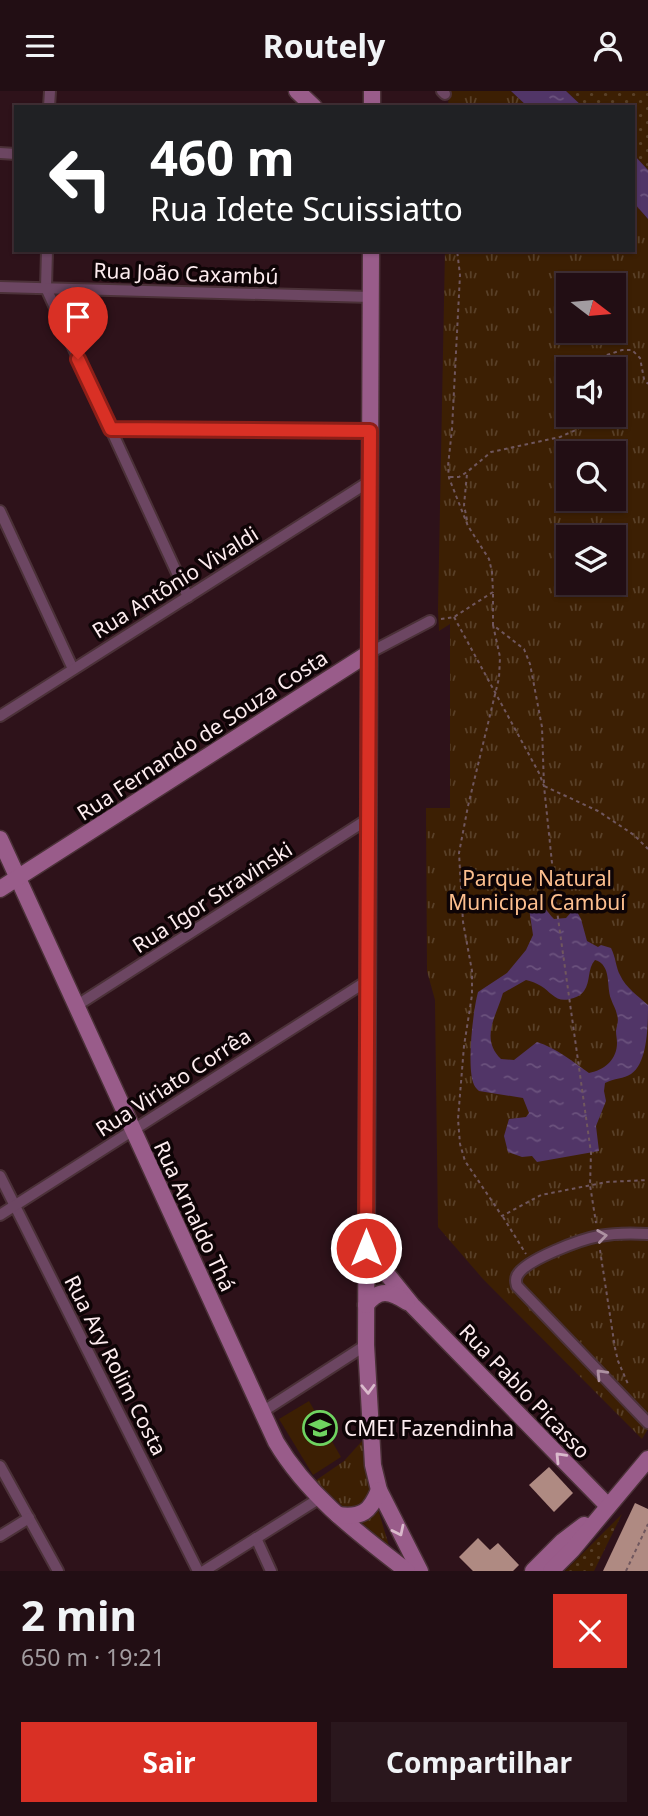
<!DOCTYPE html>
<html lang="pt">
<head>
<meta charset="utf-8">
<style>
  :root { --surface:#220e14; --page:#2a171d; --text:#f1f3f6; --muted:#a29ca0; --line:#3f2e34; --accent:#d93025 }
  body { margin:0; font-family:"Noto Sans",sans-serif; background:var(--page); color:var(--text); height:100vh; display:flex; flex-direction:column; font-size:26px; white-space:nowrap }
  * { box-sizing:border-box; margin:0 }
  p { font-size:23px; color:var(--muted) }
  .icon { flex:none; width:38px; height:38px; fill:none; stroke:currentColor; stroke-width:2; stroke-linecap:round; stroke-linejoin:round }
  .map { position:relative; height:1480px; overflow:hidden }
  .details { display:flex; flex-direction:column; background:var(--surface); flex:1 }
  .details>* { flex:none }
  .banner { position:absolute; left:14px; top:14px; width:621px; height:147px; border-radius:0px; box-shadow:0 2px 5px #0004,0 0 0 2px var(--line); background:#202124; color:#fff; overflow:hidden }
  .needle { width:46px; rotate:106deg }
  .fabs { position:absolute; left:556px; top:182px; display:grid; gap:14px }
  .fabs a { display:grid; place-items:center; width:70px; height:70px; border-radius:0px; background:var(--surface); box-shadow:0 2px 5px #0004,0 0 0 2px var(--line); font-size:35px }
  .pin { position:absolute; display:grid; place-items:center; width:60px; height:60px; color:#fff; margin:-72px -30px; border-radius:50% 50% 50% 0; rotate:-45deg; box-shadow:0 0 7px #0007 }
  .pin .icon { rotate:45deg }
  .me { position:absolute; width:77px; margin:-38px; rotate:0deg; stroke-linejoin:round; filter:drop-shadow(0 0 5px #0008) }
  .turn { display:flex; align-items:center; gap:24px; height:147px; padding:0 21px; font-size:32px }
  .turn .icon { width:91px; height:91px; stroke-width:2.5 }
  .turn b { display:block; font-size:49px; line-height:60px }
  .round { display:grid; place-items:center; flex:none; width:74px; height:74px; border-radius:0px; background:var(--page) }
  .head { display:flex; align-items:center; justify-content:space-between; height:119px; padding:0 21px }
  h1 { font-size:42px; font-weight:700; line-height:52px }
  .action { display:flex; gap:14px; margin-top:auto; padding:14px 21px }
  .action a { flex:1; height:80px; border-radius:0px; background:var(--accent); color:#fff; font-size:28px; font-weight:700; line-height:80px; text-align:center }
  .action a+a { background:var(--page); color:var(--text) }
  header { display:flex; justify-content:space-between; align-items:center; height:91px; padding:0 21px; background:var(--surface); font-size:32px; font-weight:700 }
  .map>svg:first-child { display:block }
</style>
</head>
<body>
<header><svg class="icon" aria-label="menu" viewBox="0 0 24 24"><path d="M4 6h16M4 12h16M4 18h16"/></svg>Routely<svg class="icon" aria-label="person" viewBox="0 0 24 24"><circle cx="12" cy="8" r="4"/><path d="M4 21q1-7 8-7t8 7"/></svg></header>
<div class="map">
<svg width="648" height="1480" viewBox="0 0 648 1480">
  <defs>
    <pattern id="grass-dots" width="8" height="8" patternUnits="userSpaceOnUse" patternTransform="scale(1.75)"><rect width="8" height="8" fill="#3c1f03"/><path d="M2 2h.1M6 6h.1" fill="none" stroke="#594028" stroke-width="1.8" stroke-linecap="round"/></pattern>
    <pattern id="park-tufts" width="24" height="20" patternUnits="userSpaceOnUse" patternTransform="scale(1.75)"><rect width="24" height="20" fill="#3c1f03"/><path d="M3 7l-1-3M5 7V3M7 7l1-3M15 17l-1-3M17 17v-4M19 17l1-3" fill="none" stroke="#594028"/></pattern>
    <pattern id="water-ripples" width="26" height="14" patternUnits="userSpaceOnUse" patternTransform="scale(1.75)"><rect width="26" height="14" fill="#513567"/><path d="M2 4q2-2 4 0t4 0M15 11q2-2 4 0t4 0" fill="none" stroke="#6b527d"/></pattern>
  </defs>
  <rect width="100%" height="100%" fill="#2e121a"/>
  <g fill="url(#grass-dots)">
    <polygon points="566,0 648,0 648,79 634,64 634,16 583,16"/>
    <polygon points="622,1423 594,1480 565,1480"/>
  </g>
  <g fill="url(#park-tufts)" fill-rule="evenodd">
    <polygon points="449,0 511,0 528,16 448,16"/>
    <path d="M 634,112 L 648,128 L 648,1338 L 642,1348 L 483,1188 L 438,1136 L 435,909 L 427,880 L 426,717 L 450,717 L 450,533 L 439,540 L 438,519 L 445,159 L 634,159 ZM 569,194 L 614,194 L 614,240 L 569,240 ZM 569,278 L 614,278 L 614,324 L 569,324 ZM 569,362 L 614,362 L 614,408 L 569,408 ZM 569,446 L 614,446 L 614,492 L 569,492 Z"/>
    <polygon points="362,1350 366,1374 372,1394 363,1416 347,1419 315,1390 344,1370"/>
    <polygon points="378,1418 389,1455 361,1431 369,1429"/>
  </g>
  <polygon fill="#3c1f03" points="309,1310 341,1366 313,1384 279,1328"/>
  <g fill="url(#water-ripples)" fill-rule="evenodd">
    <polygon points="511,0 566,0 583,16 528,16"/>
    <polygon points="634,64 648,79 648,128 634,112"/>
    <path d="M 530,808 C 541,809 547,821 554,828 L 566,827 L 575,817 L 581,828 L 587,850 L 598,856 L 601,854 L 611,857 C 616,867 616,877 620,884 C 626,897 638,905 648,914 C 648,933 648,972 631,983 C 624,988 614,987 605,992 L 604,1000 L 606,1010 L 596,1035 L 599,1060 L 537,1071 L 532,1065 L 522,1066 L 508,1061 L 504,1045 L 509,1028 L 526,1026 L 529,1022 L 523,1007 L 479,1000 C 476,997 474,995 473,991 C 467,972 473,920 478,901 L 507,882 L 526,859 L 533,844 L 528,811 ZM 595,869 C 612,874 606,895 611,908 C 613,914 616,918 617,924 C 619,930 617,934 616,940 C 616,944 617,948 617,952 C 617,968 605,979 589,982 C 572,970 556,957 537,951 L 514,969 L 501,968 C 480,947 496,926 503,902 L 526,889 C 531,890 536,892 541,895 C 551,901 556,912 570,908 C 575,907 580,905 584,900 C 591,890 587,878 595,869 Z"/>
  </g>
  <g fill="#af8a82">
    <polygon points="549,1376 573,1402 554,1421 529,1394"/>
    <polygon points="635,1412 648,1418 648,1480 603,1480"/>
    <polygon points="478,1447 490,1459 498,1452 519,1474 513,1480 473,1480 459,1466"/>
  </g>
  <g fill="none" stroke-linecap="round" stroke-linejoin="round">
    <g stroke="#4b3138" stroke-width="14">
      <g id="street">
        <polyline points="442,0 445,3"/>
        <polyline points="49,16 50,0"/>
        <polyline points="0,62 16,63"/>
        <polyline points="47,159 46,197 188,506"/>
        <polyline points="0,196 371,206"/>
        <polyline points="111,338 370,340"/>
        <polyline points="0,420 73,578"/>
        <polyline points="369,562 430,530"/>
        <polyline points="0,625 370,390"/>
        <polyline points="76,915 368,728"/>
        <polyline points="0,1085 198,1480"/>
        <polyline points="0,1124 367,890"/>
        <path d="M 648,1143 C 632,1142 615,1142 599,1145 C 582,1148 524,1169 517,1185 C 515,1189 516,1191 517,1195 L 648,1332"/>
        <polyline points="262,1321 366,1254"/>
        <polyline points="0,1375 58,1480"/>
        <polyline points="0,1445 29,1427"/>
        <polyline points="256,1447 271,1480"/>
        <polyline points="204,1480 320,1407"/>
      </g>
    </g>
    <g stroke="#4b3138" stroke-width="19">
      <g id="secondary">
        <polyline points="297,0 314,16"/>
        <polyline points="372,16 372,0"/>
        <polyline points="371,159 366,1254 373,1374 379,1399 420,1480"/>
        <path d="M 0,748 L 276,1351 C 308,1405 358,1442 407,1480"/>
        <polyline points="0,798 369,562"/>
        <polyline points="366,1157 412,1214 608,1415"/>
        <path d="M 366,1214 C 379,1197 390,1200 407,1211"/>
        <path d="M 338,1424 C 362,1427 370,1421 379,1399"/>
        <polyline points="533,1480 563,1450 584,1434"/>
        <polyline points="551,1480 572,1459 648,1368"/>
      </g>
    </g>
    <g stroke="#70575e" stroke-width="2" stroke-dasharray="3.5 3.5" stroke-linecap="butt">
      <polyline points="594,278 598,267 622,259 632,259 640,267 644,288 648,293"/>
      <polyline points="450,386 459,386 467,381 491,361 560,346 578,338 587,324"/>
      <polyline points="467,429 464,414 467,383"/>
      <polyline points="493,503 493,534 524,558 530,573 542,636 544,695 598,720 634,744 648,758"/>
      <polyline points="454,526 539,682 544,695 557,820 591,1062 590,1094 596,1132"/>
      <polyline points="441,528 454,526 493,501 492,481 489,468 468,435 449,387 448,375 452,338 460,184 457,159"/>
      <polyline points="493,534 500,566 499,587 468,715 459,762 463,831 472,880 472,904 464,955 458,1028 460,1053 465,1070 502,1125 541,1104 607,1091 648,1089"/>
      <polyline points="503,1126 526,1163"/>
      <polyline points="600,1159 615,1257 618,1270 628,1293"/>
      <polyline points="626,1480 648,1433"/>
    </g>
    <use href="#street" stroke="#6c4662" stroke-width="10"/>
    <use href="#secondary" stroke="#995c8a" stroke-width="16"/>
  </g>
  <defs><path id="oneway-chevron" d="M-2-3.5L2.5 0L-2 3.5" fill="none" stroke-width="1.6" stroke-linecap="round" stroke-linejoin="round" transform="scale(1.75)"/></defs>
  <g stroke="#ad91a1">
    <use href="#oneway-chevron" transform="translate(602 1145) rotate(-8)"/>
    <use href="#oneway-chevron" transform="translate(601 1283) rotate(-134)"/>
  </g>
  <g stroke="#dabacc">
    <use href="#oneway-chevron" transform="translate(368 1298) rotate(88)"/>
    <use href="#oneway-chevron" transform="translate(560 1366) rotate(-134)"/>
    <use href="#oneway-chevron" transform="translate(399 1440) rotate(64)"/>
  </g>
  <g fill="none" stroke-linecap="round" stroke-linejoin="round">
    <g stroke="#8d1f18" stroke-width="18">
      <polyline id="route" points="78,268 111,338 370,340 366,1157"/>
    </g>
    <use href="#route" stroke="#d93025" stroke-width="12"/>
  </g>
  <defs>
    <g id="school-ring" transform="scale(1.75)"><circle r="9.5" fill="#0e0406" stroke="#6fd360" stroke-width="1.5"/><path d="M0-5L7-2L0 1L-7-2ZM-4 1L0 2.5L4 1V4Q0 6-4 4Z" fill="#6fd360"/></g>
  </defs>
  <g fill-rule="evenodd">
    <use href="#school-ring" x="320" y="1337"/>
  </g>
  <g text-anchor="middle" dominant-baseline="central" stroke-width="7" stroke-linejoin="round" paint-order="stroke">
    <g font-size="21" fill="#fdecef" stroke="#0e0406">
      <text transform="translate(186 182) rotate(2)">Rua João Caxambú</text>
      <text transform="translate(175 491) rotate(-32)">Rua Antônio Vivaldi</text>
      <text transform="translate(202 644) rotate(-33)">Rua Fernando de Souza Costa</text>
      <text transform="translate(212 806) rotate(-33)">Rua Igor Stravinski</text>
      <text transform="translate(173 991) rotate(-33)">Rua Viriato Corrêa</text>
      <text transform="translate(195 1125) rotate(65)">Rua Arnaldo Thá</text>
      <text transform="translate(116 1274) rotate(63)">Rua Ary Rolim Costa</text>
      <text transform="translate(525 1300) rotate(46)">Rua Pablo Picasso</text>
    </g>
    <g font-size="21" fill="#fdbf8f" stroke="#0e0406">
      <text x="537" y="787">Parque Natural<tspan x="537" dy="24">Municipal Cambuí</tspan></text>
    </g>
    <g font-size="21" fill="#fdecef" stroke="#0e0406" text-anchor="start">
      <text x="344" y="1337">CMEI Fazendinha</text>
    </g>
  </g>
</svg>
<div class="fabs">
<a><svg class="needle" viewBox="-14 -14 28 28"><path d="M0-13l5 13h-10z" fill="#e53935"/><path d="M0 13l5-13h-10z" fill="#a29ca0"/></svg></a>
<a><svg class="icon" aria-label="sound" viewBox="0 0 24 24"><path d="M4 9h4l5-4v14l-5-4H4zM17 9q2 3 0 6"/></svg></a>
<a><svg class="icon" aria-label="search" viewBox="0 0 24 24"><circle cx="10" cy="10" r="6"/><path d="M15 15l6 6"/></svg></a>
<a><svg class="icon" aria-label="layers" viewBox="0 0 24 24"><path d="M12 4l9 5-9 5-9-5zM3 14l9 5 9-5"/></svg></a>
</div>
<div class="pin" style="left:78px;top:268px;background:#d93025"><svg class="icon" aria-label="arrive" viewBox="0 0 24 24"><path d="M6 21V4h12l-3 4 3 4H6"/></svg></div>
<svg class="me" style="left:366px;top:1157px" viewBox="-20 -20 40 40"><circle r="17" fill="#d93025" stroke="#fff" stroke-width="3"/><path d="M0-11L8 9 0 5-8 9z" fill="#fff"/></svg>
<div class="banner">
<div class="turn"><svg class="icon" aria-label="left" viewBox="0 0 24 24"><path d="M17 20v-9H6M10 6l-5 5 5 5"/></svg><div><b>460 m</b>Rua Idete Scuissiatto</div></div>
</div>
</div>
<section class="details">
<div class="head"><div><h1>2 min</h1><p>650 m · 19:21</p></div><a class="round" style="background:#d93025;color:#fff"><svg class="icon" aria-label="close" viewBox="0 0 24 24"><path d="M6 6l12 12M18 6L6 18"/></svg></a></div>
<div class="action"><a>Sair</a><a>Compartilhar</a></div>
</section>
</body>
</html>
